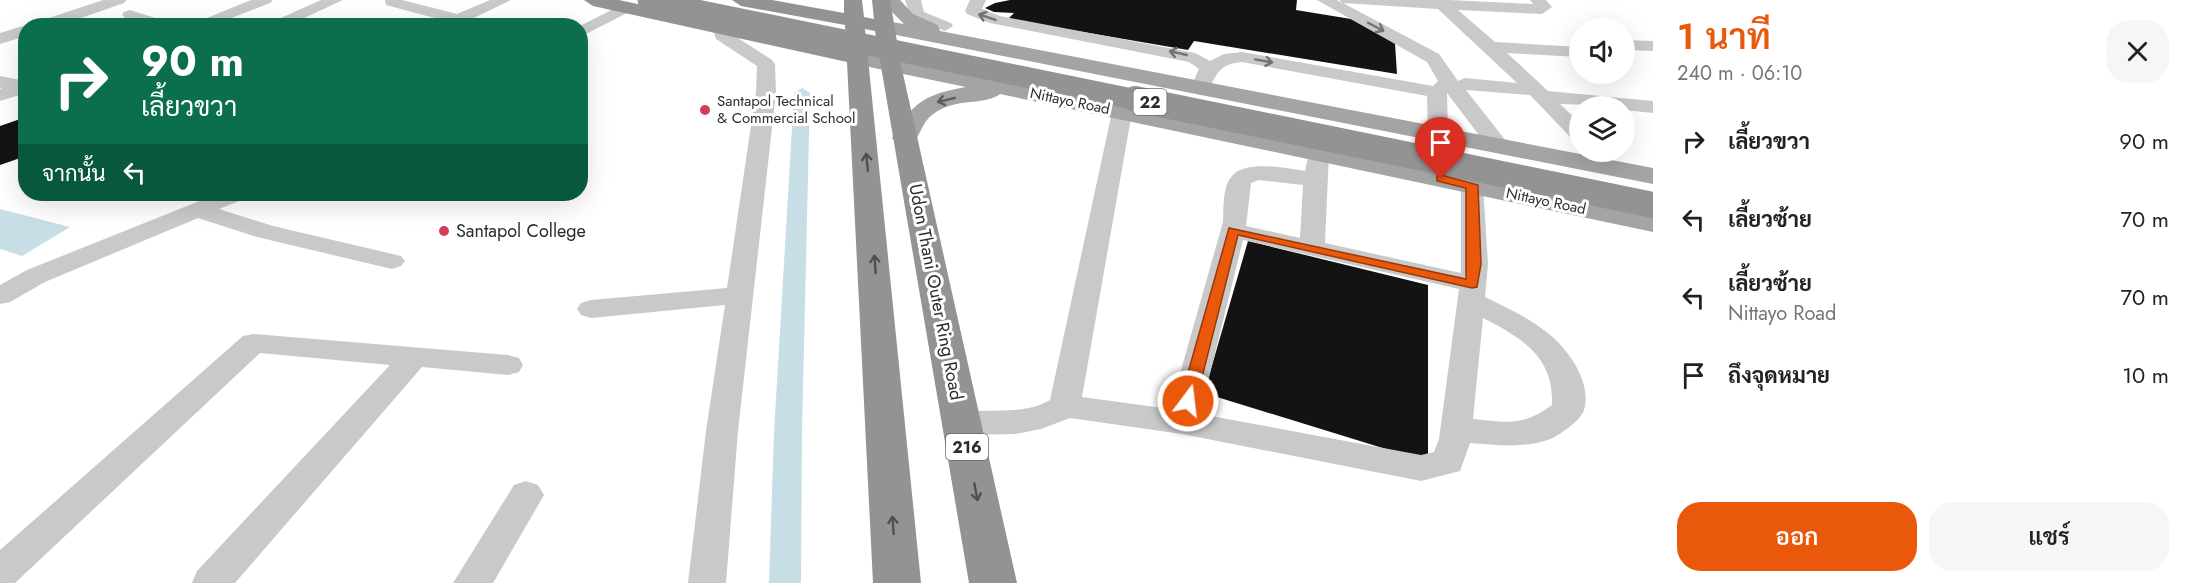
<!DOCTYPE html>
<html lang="th">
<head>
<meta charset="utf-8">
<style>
  :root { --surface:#fff; --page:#f6f6f6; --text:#222; --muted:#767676; --accent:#ea580c }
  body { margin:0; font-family:Jost,Sarabun,sans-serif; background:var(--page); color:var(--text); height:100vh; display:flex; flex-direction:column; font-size:22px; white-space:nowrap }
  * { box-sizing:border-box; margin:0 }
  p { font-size:20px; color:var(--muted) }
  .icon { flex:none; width:33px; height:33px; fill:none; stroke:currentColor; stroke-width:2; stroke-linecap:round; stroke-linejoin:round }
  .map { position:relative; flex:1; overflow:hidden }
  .side { display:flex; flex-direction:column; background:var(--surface); width:540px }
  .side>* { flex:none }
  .hud { position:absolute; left:18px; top:18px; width:570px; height:183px; border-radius:24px; box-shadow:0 6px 24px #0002; background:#0b6e4f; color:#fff; overflow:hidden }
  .tools { position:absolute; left:1569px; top:18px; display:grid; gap:12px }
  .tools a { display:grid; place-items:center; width:66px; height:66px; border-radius:50%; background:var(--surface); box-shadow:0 6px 24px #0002; font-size:30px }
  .pin { position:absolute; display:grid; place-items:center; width:51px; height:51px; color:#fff; margin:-62px -26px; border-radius:50% 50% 50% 0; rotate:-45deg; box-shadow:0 0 6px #0007 }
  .pin .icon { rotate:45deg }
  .me { position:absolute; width:66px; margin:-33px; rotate:15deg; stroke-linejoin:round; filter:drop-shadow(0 0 4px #0008) }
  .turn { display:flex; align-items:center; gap:21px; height:126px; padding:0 24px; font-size:27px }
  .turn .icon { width:78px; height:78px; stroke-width:2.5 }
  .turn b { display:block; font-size:42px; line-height:51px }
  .then { display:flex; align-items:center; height:57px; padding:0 24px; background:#0003; gap:12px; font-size:22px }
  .round { display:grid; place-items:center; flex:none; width:63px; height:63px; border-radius:24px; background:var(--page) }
  .overview { display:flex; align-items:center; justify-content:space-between; height:102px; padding:0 24px }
  h1 { font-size:36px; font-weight:600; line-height:45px; color:var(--accent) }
  .primary-button { display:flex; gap:12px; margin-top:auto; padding:12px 24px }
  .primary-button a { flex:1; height:69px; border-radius:24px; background:var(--accent); color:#fff; font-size:24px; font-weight:600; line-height:69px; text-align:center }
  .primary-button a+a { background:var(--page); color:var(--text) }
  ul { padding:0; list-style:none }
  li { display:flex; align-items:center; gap:18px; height:78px; padding:0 24px }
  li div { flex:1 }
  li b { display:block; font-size:22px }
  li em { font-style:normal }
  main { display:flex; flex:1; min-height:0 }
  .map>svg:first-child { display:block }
</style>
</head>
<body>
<main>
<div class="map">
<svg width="1653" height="583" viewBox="0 0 1653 583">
  <rect width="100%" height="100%" fill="#fff"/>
  <polygon fill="#c8dee7" points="0,209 70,227 22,256 0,249"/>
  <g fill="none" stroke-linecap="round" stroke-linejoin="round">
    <polygon fill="#c8dee7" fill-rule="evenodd" points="802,88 810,93 802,432 801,583 769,583 774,432 794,93"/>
  </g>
  <g fill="#131313">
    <polygon points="1010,0 1297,0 1296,10 1351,19 1395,43 1397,74 1194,41 1188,50 1008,19 1014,13 994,12 985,8 995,3"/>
    <polygon points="26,117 26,156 0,165 0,126"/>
    <polygon points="1248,241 1428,285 1428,462 1204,393"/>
  </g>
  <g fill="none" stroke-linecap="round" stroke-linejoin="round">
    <g fill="#c9c9c9" fill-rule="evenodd">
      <polygon points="103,0 127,0 124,3 58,26 32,26 34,23"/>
      <polygon points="251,0 273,0 270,3 211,26 187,26"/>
      <polygon points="321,0 343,0 287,26 263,26"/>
      <polygon points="385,0 402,0 457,14 490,0 511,0 457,26 434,26 442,20 386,5"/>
      <polygon points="905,0 921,0 924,12 951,23 953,26 945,31 911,18"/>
      <path d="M 970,0 L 986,0 L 982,9 L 1000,16 L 1195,53 L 1210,61 L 1224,54 L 1242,52 L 1433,86 L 1438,81 L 1427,62 L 1317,0 L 1337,0 L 1342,3 L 1340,0 L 1449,0 L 1533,4 L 1530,0 L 1546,0 L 1552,7 L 1542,14 L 1458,10 L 1495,42 L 1580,47 L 1580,57 L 1507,53 L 1548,91 L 1653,101 L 1653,113 L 1624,110 L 1624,106 L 1560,104 L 1580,123 L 1580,142 L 1573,140 L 1530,95 L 1466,90 L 1510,146 L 1507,151 L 1491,151 L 1447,93 L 1448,134 L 1445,138 L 1431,138 L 1428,134 L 1427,96 L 1242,62 C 1217,64 1218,75 1206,93 L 1199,95 L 1190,89 L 1199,69 L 1189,62 L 990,23 L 967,14 L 965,11 ZM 1343,3 L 1438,9 L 1517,83 L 1465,78 L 1458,81 L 1439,54 Z"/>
      <polygon points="627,2 633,4 635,7 633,10 580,37 580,26"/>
      <path d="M 130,10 L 171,23 L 173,26 C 157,26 134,28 122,15 L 124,12 Z"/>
      <polygon points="350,18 367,23 369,26 344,26 344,20"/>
      <polygon points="720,22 726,24 730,33 772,60 775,64 776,92 738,431 726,583 688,583 706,431 725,305 591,318 581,315 577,309 581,303 591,300 727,288 756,92 757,66 716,39 712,27"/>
      <polygon points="26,25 26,36 0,44 0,33"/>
      <polygon points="1624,40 1653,41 1653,51 1624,50"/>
      <polygon points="0,76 26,81 26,93 0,101 0,89 2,88 0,88"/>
      <path d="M 1122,106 L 1129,108 L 1132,112 L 1082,397 L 1170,409 L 1223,222 C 1224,208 1222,187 1232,176 C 1245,160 1287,168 1305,171 L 1310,148 L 1326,148 L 1329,153 L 1325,243 L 1461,273 L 1461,185 L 1464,180 L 1480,180 L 1483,185 L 1488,264 L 1485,297 C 1507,308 1530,318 1549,334 C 1569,350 1592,383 1584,410 C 1581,420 1562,433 1553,438 C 1527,449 1497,445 1470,443 L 1460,471 L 1421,481 L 1182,434 L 1070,418 L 1041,429 L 1016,434 L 963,435 L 952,431 L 947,423 L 952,415 C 984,405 1019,418 1050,400 L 1112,112 L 1115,108 ZM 1259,180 L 1303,185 L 1300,238 L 1246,226 L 1251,183 ZM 1243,240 L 1459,289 L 1439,439 L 1434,452 L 1421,455 L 1200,414 ZM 1483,318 C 1522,338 1554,357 1552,405 C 1522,427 1508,422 1473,419 Z"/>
      <polygon points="1582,152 1604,152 1618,167 1615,172 1599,172"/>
      <polygon points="217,194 248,194 244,199 219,209 273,226 401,256 405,261 401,266 392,269 257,237 198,218 45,282 10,302 0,304 0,285 27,270"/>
      <polygon points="253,334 508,355 519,358 523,365 519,372 508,375 422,367 235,583 192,583 197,571 390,365 260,353 15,583 0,583 0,550 243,336"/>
      <polygon points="526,481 538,485 544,495 493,583 453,583 514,485"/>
    </g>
    <g fill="#a4a4a4" fill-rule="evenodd">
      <polygon points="880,0 900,0 913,14 938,25 940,31 1653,168 1653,184 886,33 879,31 876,27 879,23 886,21 904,24"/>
      <path d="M 858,52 L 1653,214 L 1653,232 L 1000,94 C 986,106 953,97 932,115 C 923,122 920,134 914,143 L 905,146 L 896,143 L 892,138 C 912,102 926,94 966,87 L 850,63 L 847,58 L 850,53 Z"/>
    </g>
    <polygon fill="#939393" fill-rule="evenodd" points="584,0 619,0 846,49 845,25 741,6 732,0 772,0 844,13 844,0 862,0 864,17 874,19 872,0 890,0 901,65 1017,583 969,583 875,31 865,29 921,583 873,583 847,62 593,6"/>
    <polyline stroke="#939393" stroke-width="21" points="648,0 1142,101"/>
    <polyline stroke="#939393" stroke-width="26" points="1135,99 1653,205"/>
  </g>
  <defs><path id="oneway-shaft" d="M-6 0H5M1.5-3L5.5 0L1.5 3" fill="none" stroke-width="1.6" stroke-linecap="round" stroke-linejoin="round" transform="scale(1.5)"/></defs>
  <g stroke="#737373">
    <use href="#oneway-shaft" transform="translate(987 17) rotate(-161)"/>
    <use href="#oneway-shaft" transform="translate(1376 27) rotate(28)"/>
    <use href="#oneway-shaft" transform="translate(1178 53) rotate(-167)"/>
    <use href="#oneway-shaft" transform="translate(1264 61) rotate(10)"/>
  </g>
  <use stroke="#5c5c5c" href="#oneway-shaft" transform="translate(946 100) rotate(166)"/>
  <g stroke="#505050">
    <use href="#oneway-shaft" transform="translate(867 162) rotate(-96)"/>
    <use href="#oneway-shaft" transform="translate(875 264) rotate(-94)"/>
    <use href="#oneway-shaft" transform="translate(976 492) rotate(79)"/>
    <use href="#oneway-shaft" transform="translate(893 525) rotate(-94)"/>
  </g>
  <polygon fill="#ea580c" stroke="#983908" stroke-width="1.5" points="1441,175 1478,185 1481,264 1477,287 1472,288 1238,235 1196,401 1193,405 1182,405 1180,401 1229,228 1466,279 1466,188 1437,181 1437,176"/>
  <g fill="#d43d5a" stroke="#fff" stroke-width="2">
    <circle cx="705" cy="110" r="6"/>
    <circle cx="444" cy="231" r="6"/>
  </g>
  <g text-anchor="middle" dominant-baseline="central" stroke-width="6" stroke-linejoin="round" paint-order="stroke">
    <g font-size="15" fill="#2c2c2c" stroke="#fff" text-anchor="start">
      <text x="717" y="101">Santapol Technical<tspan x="717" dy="17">&amp; Commercial School</tspan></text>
    </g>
    <g font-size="15" fill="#2c2c2c" stroke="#fff">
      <text transform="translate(1070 101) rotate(12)">Nittayo Road</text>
      <text transform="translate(1546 201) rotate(12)">Nittayo Road</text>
    </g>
    <g fill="#fff" stroke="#6b6b6b" stroke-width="1.5">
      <rect x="1133.5" y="89" width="33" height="26" rx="4.5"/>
      <rect x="946" y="434" width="42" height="26" rx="4.5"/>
    </g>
    <g font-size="16" font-weight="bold" fill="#2c2c2c">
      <text x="1150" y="102">22</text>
      <text x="967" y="447">216</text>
    </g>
    <g font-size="18" fill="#2c2c2c" stroke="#fff" text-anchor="start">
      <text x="456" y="231">Santapol College</text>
    </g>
    <g font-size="18" fill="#2c2c2c" stroke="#fff">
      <text transform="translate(936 292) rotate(79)">Udon Thani Outer Ring Road</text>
    </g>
  </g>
</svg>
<div class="tools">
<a><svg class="icon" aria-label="sound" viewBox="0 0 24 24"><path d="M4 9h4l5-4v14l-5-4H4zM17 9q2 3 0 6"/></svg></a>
<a><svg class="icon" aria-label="layers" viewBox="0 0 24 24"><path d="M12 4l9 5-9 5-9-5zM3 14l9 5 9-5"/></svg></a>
</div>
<div class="pin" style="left:1441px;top:179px;background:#d93025"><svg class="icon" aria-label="arrive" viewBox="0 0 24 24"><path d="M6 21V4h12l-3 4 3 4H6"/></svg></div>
<svg class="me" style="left:1188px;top:401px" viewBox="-20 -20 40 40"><circle r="17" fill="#ea580c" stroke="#fff" stroke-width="3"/><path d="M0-11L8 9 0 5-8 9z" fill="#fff"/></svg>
<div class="hud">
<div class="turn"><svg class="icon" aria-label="right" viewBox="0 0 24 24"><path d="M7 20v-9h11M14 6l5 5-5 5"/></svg><div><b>90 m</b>เลี้ยวขวา</div></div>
<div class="then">จากนั้น<svg class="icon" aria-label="left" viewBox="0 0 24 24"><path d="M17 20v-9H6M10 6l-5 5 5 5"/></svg></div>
</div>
</div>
<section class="side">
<div class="overview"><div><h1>1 นาที</h1><p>240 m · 06:10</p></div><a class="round"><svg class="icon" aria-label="close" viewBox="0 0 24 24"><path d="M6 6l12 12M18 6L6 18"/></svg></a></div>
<ul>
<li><svg class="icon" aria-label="right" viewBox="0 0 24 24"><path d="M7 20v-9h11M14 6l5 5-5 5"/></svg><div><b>เลี้ยวขวา</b></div><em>90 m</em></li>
<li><svg class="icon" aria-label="left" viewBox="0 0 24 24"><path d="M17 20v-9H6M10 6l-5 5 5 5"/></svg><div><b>เลี้ยวซ้าย</b></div><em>70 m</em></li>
<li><svg class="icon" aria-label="left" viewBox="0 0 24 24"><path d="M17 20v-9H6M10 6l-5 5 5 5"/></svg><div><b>เลี้ยวซ้าย</b><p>Nittayo Road</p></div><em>70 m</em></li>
<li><svg class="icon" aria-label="arrive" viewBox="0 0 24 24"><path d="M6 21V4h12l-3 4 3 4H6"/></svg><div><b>ถึงจุดหมาย</b></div><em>10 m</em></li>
</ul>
<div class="primary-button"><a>ออก</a><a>แชร์</a></div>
</section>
</main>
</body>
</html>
